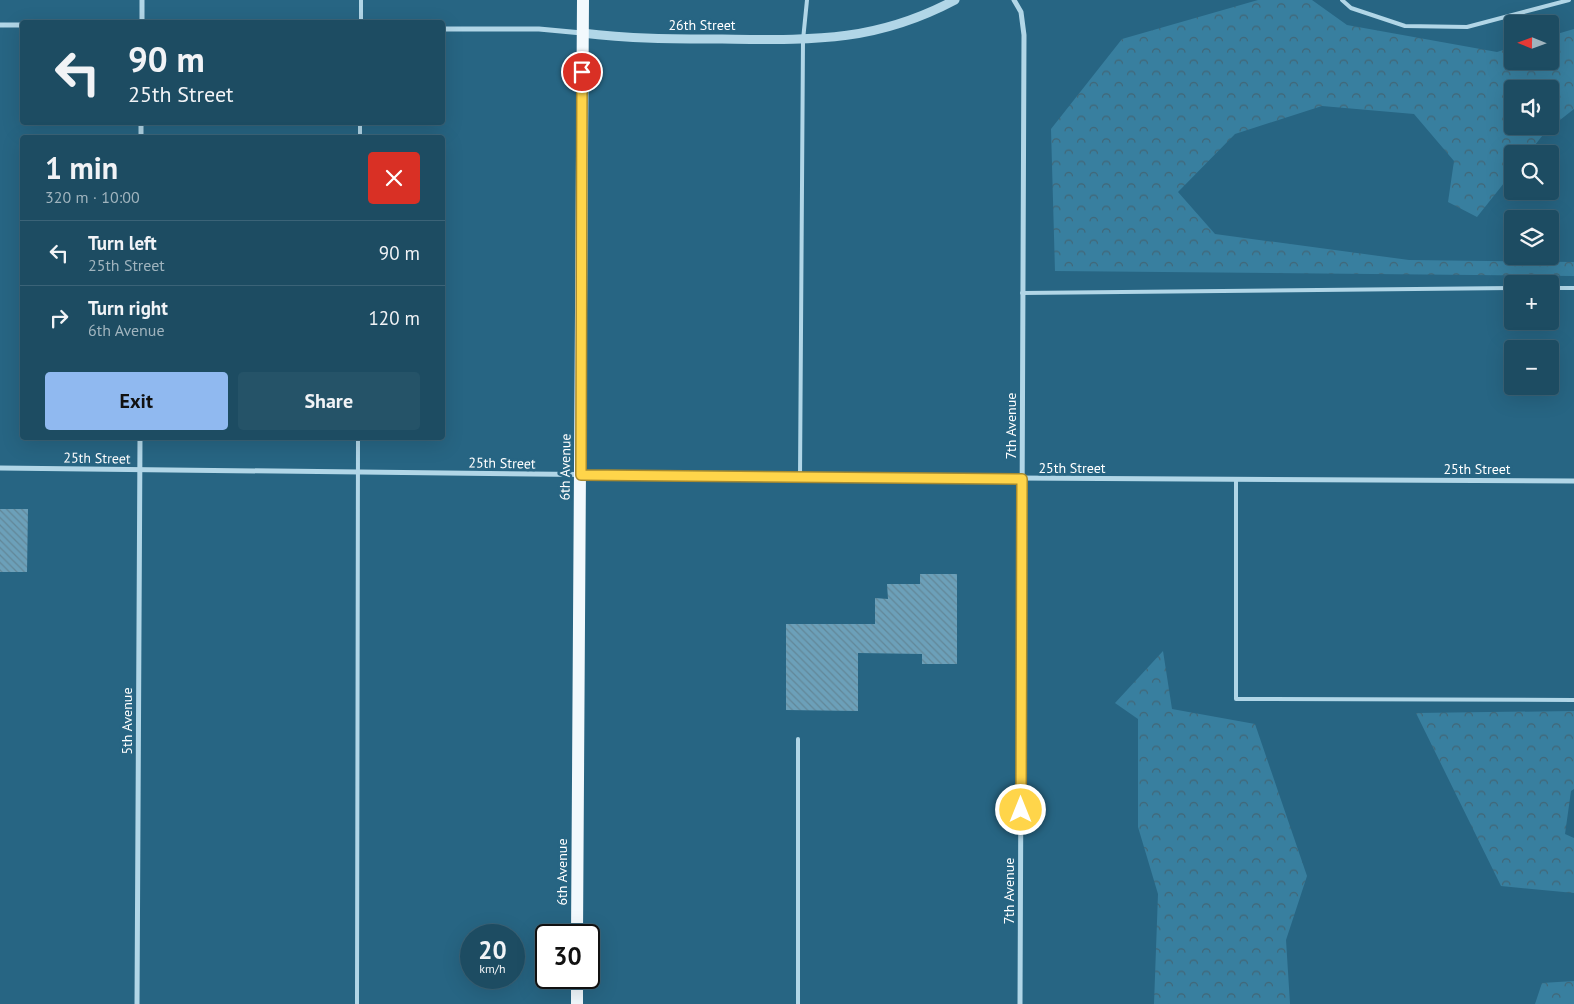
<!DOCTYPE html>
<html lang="en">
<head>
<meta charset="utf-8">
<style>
  :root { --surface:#1d4c62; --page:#255368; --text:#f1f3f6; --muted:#a0b4be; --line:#3b6377; --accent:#90b9f0 }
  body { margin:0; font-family:"PT Sans",sans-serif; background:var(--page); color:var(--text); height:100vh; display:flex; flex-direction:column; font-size:19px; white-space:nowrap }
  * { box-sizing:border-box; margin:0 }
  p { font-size:16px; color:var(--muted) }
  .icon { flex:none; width:28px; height:28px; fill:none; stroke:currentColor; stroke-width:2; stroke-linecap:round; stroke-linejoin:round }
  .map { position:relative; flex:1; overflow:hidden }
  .sheet { position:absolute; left:20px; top:135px; width:425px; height:305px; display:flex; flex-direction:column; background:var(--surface); border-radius:5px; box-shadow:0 5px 20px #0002,0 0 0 1px var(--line) }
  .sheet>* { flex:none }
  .guide { position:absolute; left:20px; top:20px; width:425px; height:105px; border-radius:5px; box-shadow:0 5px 20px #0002,0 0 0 1px var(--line); background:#1d4c62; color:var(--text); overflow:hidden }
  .needle { width:32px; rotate:271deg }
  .controls { position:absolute; left:1504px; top:15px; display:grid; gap:10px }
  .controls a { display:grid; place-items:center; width:55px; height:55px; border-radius:5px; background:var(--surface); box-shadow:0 5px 20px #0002,0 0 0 1px var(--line); font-size:25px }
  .speed { position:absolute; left:460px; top:924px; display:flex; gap:10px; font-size:25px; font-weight:700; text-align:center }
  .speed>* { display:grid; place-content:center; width:65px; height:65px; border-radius:50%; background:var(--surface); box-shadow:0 5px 20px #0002,0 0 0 1px var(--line); line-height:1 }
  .speed small { font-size:12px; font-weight:400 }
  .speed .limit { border:2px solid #111; border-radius:8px; background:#fff; color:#111 }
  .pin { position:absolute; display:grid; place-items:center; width:42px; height:42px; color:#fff; margin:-21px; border:2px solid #fff; border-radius:50%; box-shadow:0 1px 5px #0007 }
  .me { position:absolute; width:55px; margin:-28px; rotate:0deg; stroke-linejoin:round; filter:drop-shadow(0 0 4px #0008) }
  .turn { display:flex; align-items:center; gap:18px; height:105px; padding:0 25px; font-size:22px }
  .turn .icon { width:65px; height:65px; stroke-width:2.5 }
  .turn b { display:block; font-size:35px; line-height:42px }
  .round { display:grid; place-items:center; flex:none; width:52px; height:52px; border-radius:5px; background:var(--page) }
  .head { display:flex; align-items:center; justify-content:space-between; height:85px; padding:0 25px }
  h1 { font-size:30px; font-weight:700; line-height:38px }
  .primary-button { display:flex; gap:10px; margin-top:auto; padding:10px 25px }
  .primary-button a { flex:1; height:58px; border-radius:5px; background:var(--accent); color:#111; font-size:20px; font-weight:700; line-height:58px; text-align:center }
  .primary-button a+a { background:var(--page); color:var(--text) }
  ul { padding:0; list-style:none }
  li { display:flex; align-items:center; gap:15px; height:65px; padding:0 25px; border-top:1px solid var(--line) }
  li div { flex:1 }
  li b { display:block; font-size:19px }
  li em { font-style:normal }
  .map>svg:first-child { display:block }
</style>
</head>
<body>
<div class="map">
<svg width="1574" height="1004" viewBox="0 0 1574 1004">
  <defs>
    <pattern id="forest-crowns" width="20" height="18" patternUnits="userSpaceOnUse" patternTransform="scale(1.25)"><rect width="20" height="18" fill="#387f9f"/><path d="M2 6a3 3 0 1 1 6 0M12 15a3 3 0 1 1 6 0" fill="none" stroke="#426676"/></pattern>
    <pattern id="building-back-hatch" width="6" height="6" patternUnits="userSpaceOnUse" patternTransform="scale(1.25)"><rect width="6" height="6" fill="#6ca0b9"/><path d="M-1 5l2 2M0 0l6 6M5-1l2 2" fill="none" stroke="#628798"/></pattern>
  </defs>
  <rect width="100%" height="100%" fill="#276583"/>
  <g fill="url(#forest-crowns)" fill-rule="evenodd">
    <path d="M 1258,0 L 1312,0 L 1347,25 L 1497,52 L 1512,47 L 1512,61 L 1550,61 L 1550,36 L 1574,29 L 1574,109 L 1546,131 L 1528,154 L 1512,154 L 1512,173 L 1477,217 L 1448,202 L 1454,161 L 1414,114 L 1322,106 L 1235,134 L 1178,192 L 1215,234 L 1409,260 L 1574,262 L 1574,276 L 1055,271 L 1051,129 L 1122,39 ZM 1512,89 L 1550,89 L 1550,126 L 1512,126 Z"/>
    <polygon points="1163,651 1172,709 1255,724 1307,876 1286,940 1290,1004 1154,1004 1158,894 1138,827 1138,719 1115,703"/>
    <polygon points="1574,711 1574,789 1571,791 1565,834 1574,838 1574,893 1501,886 1416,713"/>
    <polygon points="1574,981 1574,1004 1535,1004 1542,983"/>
  </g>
  <g fill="url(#building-back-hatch)">
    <polygon points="0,509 28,509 27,572 0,572"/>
    <polygon points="920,574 957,574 957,664 922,664 922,654 858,653 858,711 786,710 786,624 875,624 875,598 888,599 887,584 920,584"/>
  </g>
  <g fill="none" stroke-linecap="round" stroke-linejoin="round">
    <g stroke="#b1d6e7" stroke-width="4">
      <polyline points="1342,0 1351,8 1405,26 1467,27 1569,0"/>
      <polyline points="361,22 361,0"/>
      <polyline points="360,138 360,122"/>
      <polyline points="1550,288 1574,288"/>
      <polyline points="1022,293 1512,288"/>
      <polyline points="800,477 803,40 807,0"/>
      <polyline points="1236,479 1236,699 1574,700"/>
      <polyline points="798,739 798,1004"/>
      <polyline points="357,1004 358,438"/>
    </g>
    <g stroke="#b1d6e7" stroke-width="5">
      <polyline points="1014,0 1021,12 1024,35 1020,1004"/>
      <polyline points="142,22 142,0"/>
      <polyline points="0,25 22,25"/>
      <polyline points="442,29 539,29 582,33"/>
      <polyline points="141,138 141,122"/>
      <polyline points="0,468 800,477 1574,481"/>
      <polyline points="137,1004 140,438"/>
    </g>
    <path stroke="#b1d6e7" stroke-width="9" d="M 582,33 C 629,39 675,39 722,39 C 811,40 874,43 955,0"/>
    <g stroke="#f2f9fd" stroke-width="12">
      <polyline points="577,935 583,0"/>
      <polyline points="577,1004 577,978"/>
    </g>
  </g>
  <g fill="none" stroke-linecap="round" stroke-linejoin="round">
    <g stroke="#a68a30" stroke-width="12">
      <polyline id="route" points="582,72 581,475 1022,479 1021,810"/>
    </g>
    <use href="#route" stroke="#ffd54a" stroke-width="9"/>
  </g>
  <g text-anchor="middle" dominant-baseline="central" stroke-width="5" stroke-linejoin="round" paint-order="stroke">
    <g font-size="14" fill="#fff" stroke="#276583">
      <text x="702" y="25">26th Street</text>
      <text transform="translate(1011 426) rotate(-90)">7th Avenue</text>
      <text transform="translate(97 458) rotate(1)">25th Street</text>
      <text transform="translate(502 463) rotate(1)">25th Street</text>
      <text transform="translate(565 467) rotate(-89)">6th Avenue</text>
      <text x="1072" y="468">25th Street</text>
      <text x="1477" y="469">25th Street</text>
      <text transform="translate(127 721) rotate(-90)">5th Avenue</text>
      <text transform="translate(562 872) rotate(-90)">6th Avenue</text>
      <text transform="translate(1009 891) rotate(-90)">7th Avenue</text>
    </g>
  </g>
</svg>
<div class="controls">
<a><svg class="needle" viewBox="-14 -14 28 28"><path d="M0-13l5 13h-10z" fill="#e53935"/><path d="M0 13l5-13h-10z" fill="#a0b4be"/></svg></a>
<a><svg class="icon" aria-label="sound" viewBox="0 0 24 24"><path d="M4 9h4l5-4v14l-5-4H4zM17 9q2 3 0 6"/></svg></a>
<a><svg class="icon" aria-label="search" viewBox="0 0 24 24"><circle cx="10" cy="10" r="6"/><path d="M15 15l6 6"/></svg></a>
<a><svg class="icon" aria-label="layers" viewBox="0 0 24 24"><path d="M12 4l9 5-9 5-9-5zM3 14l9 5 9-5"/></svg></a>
<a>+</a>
<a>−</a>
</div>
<div class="speed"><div>20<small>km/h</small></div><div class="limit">30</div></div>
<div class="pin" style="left:582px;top:72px;background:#d93025"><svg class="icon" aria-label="arrive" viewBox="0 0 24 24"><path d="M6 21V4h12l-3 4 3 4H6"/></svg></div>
<svg class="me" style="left:1021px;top:810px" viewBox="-20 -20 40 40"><circle r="17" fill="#ffd54a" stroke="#fff" stroke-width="3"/><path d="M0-11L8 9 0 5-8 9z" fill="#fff"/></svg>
<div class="guide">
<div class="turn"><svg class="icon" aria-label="left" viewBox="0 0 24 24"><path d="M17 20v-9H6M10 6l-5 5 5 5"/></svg><div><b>90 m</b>25th Street</div></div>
</div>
<section class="sheet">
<div class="head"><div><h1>1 min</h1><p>320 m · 10:00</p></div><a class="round" style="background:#d93025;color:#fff"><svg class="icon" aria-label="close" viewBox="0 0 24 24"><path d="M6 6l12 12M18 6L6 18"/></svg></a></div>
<ul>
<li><svg class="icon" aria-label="left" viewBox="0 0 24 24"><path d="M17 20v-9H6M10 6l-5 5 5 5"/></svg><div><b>Turn left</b><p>25th Street</p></div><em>90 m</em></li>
<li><svg class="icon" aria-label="right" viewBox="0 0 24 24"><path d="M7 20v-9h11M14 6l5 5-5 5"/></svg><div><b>Turn right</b><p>6th Avenue</p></div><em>120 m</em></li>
</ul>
<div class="primary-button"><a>Exit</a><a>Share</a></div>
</section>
</div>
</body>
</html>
